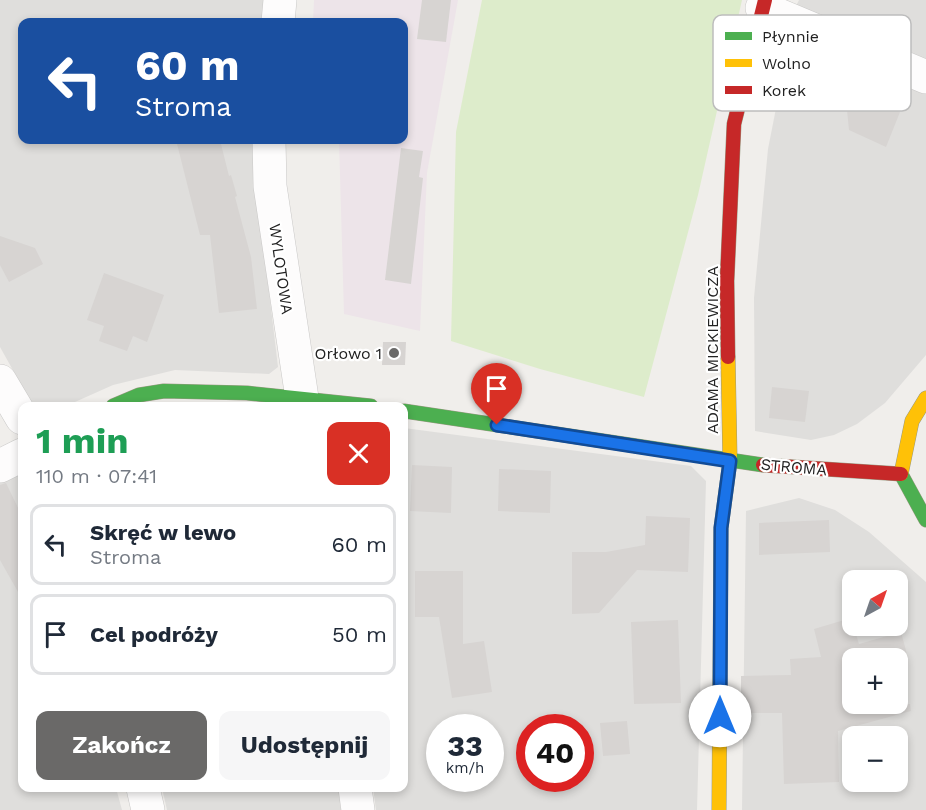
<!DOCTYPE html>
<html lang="pl">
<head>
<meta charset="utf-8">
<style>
  :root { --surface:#fff; --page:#f6f6f7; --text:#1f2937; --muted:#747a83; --line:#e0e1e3; --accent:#6a6968 }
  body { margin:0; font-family:"Work Sans",sans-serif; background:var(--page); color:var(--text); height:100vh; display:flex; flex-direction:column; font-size:22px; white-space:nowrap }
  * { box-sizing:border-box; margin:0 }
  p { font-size:20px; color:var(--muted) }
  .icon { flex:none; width:33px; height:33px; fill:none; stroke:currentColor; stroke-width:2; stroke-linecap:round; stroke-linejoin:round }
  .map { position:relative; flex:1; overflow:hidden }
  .details { position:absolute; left:18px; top:402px; width:390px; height:390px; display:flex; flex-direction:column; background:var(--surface); border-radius:12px; box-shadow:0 3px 9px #0003 }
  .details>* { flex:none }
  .guide { position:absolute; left:18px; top:18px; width:390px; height:126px; border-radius:12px; box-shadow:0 3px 9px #0003; background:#1a4fa0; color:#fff; overflow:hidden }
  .needle { width:39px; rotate:40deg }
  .fabs { position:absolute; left:842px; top:570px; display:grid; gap:12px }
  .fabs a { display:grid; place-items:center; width:66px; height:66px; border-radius:12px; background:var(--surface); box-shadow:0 3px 9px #0003; font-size:30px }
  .speed { position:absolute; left:426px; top:714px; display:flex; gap:12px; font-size:30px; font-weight:700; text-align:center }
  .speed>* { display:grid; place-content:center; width:78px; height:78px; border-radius:50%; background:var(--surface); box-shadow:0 3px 9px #0003; line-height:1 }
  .speed small { font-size:15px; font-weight:400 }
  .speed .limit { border:9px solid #d22; background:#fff; color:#111 }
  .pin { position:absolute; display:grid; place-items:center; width:51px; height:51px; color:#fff; margin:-62px -26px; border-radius:50% 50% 50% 0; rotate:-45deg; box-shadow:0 0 6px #0007 }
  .pin .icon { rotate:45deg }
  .me { position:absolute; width:66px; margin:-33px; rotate:0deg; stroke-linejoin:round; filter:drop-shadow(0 0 4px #0008) }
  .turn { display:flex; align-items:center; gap:21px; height:126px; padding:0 18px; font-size:27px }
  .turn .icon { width:78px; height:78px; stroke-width:2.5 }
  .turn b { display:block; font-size:42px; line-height:51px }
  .round { display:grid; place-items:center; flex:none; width:63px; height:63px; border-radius:12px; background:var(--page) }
  .head { display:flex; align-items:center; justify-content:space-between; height:102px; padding:0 18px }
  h1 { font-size:36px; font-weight:700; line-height:45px; color:#1e9e55 }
  .action { display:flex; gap:12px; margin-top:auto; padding:12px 18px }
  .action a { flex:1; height:69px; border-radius:12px; background:var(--accent); color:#fff; font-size:24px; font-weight:700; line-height:69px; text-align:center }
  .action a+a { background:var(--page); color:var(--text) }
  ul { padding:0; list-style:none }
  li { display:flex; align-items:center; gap:18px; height:81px; margin:0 12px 9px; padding:0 6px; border:3px solid var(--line); border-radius:12px }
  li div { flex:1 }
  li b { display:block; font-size:22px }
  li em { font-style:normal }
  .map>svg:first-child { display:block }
</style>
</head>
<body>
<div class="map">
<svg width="926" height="810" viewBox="0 0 926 810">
  <rect width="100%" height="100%" fill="#f0eeeb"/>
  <g fill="#dfdedc" fill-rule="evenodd">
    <polygon points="0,0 264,0 262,22 22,22 22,140 254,140 253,157 278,367 269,374 175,370 113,385 66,406 33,406 0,347"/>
    <polygon points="799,0 926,0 926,66 796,6"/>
    <polygon points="791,32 926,91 926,355 885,403 857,424 834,435 811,440 755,431 754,298 768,149"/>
    <path d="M 404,428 L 691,466 L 706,481 L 697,810 L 376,810 L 373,788 L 404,788 ZM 440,728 L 490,728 L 490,778 L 440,778 ZM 530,728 L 580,728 L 580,778 L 530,778 Z"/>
    <polygon points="19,474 22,481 22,788 116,788 122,810 0,810 0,483"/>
    <path d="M 799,498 L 835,510 L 869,532 L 926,582 L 926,810 L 742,810 L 746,511 ZM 852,580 L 897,580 L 897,626 L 852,626 ZM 852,658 L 897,658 L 897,704 L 852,704 ZM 852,736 L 897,736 L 897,782 L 852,782 Z"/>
    <polygon points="162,788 339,788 341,810 167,810"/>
  </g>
  <polygon fill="#ede4e9" points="314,0 458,0 427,173 420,331 344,314 339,140 404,140 404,22 313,22"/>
  <polygon fill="#ddeccb" points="482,0 742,0 698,195 644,397 540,369 451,341 456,132"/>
  <g fill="#d7d4d2">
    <polygon points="422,0 451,0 446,42 417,39"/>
    <polygon points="864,97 900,112 886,147 849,130 847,110"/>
    <polygon points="176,140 220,140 229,176 231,175 237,196 235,197 251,257 257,309 219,313 210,235 200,235"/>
    <polygon points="401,148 423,151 419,177 423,178 411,284 385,280"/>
    <polygon points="0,236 35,248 43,264 9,282 0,265"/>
    <polygon points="104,273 164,295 147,342 133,336 127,351 99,341 104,326 87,320"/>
    <polygon points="383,342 406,342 405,365 382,365"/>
    <polygon points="772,387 809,391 805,422 769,418"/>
    <polygon points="412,465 452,467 451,513 410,511"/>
    <polygon points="499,469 551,471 550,513 498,511"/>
    <polygon points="6,483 22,516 22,599 0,560 0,485"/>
    <polygon points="646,516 690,518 688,572 637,570 599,613 572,614 572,552 606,552 645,545"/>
    <polygon points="829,520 830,552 759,555 759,523"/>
    <polygon points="415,571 463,571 463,644 484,641 492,692 452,698 439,617 415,617"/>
    <polygon points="851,618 859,644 901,632 908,658 852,658 852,704 910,704 911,711 838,731 839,782 784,784 782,713 741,713 741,676 791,675 790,659 821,657 814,629"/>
    <polygon points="678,620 681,703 634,704 631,622"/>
    <polygon points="627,721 630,754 603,756 600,723"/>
  </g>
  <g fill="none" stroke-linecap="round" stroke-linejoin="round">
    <g stroke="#c9c8c7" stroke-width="34">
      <g id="street">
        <polyline points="762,8 926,77"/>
        <polyline points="278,22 280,0"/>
        <polyline points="269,140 270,186 302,398"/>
        <polyline points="0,381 22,418"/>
        <polyline points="0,466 22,455"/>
        <polyline points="143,788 148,810"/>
        <polyline points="355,788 358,810"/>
      </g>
    </g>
    <g stroke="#999a82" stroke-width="15">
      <g id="fast">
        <polyline points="113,406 139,395 164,391 247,393 371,406"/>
        <polyline points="404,411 763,465"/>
        <polyline points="901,474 926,520"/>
      </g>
    </g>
    <g stroke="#999a82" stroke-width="15">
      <g id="slow">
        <polyline points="901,474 912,421 926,398"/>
        <polyline points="719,810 721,528 730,461 728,357"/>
      </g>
    </g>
    <g stroke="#999a82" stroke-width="15">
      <g id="jam">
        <polyline points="728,357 727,281 734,124 765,0"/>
        <polyline points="763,465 901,474"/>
      </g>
    </g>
    <use href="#street" stroke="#fdfcfc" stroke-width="33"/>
    <use href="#fast" stroke="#4caf50" stroke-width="14"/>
    <use href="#slow" stroke="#ffc107" stroke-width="14"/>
    <use href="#jam" stroke="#c62828" stroke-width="14"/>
  </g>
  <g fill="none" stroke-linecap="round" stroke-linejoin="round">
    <g stroke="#114b97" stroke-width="15">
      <polyline id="route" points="497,425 730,461 721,528 720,716"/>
    </g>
    <use href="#route" stroke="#1a73e8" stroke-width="10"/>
  </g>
  <circle fill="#6a6968" stroke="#fff" stroke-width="2" cx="394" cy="353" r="6"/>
  <g text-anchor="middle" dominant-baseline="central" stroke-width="4.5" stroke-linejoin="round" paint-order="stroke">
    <g font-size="16" fill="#222" stroke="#fff">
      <text transform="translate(281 269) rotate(82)">WYLOTOWA</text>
      <text transform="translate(712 350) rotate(-90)">ADAMA MICKIEWICZA</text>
      <text transform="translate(794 467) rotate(5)">STROMA</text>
    </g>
    <g font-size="16" fill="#222" stroke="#fff" text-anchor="end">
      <text x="382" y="353">Orłowo 1</text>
    </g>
  </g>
  <rect x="713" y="15" width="198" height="96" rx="9" fill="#fff" stroke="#bdbdbd" stroke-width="1.5"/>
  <rect x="725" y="32" width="27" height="8" fill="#4caf50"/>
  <rect x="725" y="59" width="27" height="8" fill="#ffc107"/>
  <rect x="725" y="86" width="27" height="8" fill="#c62828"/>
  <g font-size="16" fill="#222">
    <text x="762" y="42">Płynnie</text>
    <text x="762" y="69">Wolno</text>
    <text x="762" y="96">Korek</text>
  </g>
</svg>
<div class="fabs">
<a><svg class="needle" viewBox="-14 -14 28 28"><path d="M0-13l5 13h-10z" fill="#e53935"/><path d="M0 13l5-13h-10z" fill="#747a83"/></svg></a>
<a>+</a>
<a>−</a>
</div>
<div class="speed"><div>33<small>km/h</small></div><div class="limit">40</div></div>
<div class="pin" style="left:497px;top:425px;background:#d93025"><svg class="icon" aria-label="arrive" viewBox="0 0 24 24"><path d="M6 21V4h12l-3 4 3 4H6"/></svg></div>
<svg class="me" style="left:720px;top:716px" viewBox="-20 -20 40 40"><circle r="19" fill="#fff"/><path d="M0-13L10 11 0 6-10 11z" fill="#1a73e8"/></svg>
<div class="guide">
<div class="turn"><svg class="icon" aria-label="left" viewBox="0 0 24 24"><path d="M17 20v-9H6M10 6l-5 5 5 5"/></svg><div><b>60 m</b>Stroma</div></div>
</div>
<section class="details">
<div class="head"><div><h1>1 min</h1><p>110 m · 07:41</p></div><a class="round" style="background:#d93025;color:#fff"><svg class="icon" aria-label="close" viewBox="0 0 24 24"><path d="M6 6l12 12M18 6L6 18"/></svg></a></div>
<ul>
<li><svg class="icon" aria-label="left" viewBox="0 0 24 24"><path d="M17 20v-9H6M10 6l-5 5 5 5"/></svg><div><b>Skręć w lewo</b><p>Stroma</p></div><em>60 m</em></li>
<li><svg class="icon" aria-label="arrive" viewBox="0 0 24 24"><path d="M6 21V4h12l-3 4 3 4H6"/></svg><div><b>Cel podróży</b></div><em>50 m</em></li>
</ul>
<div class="action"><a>Zakończ</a><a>Udostępnij</a></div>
</section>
</div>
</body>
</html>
